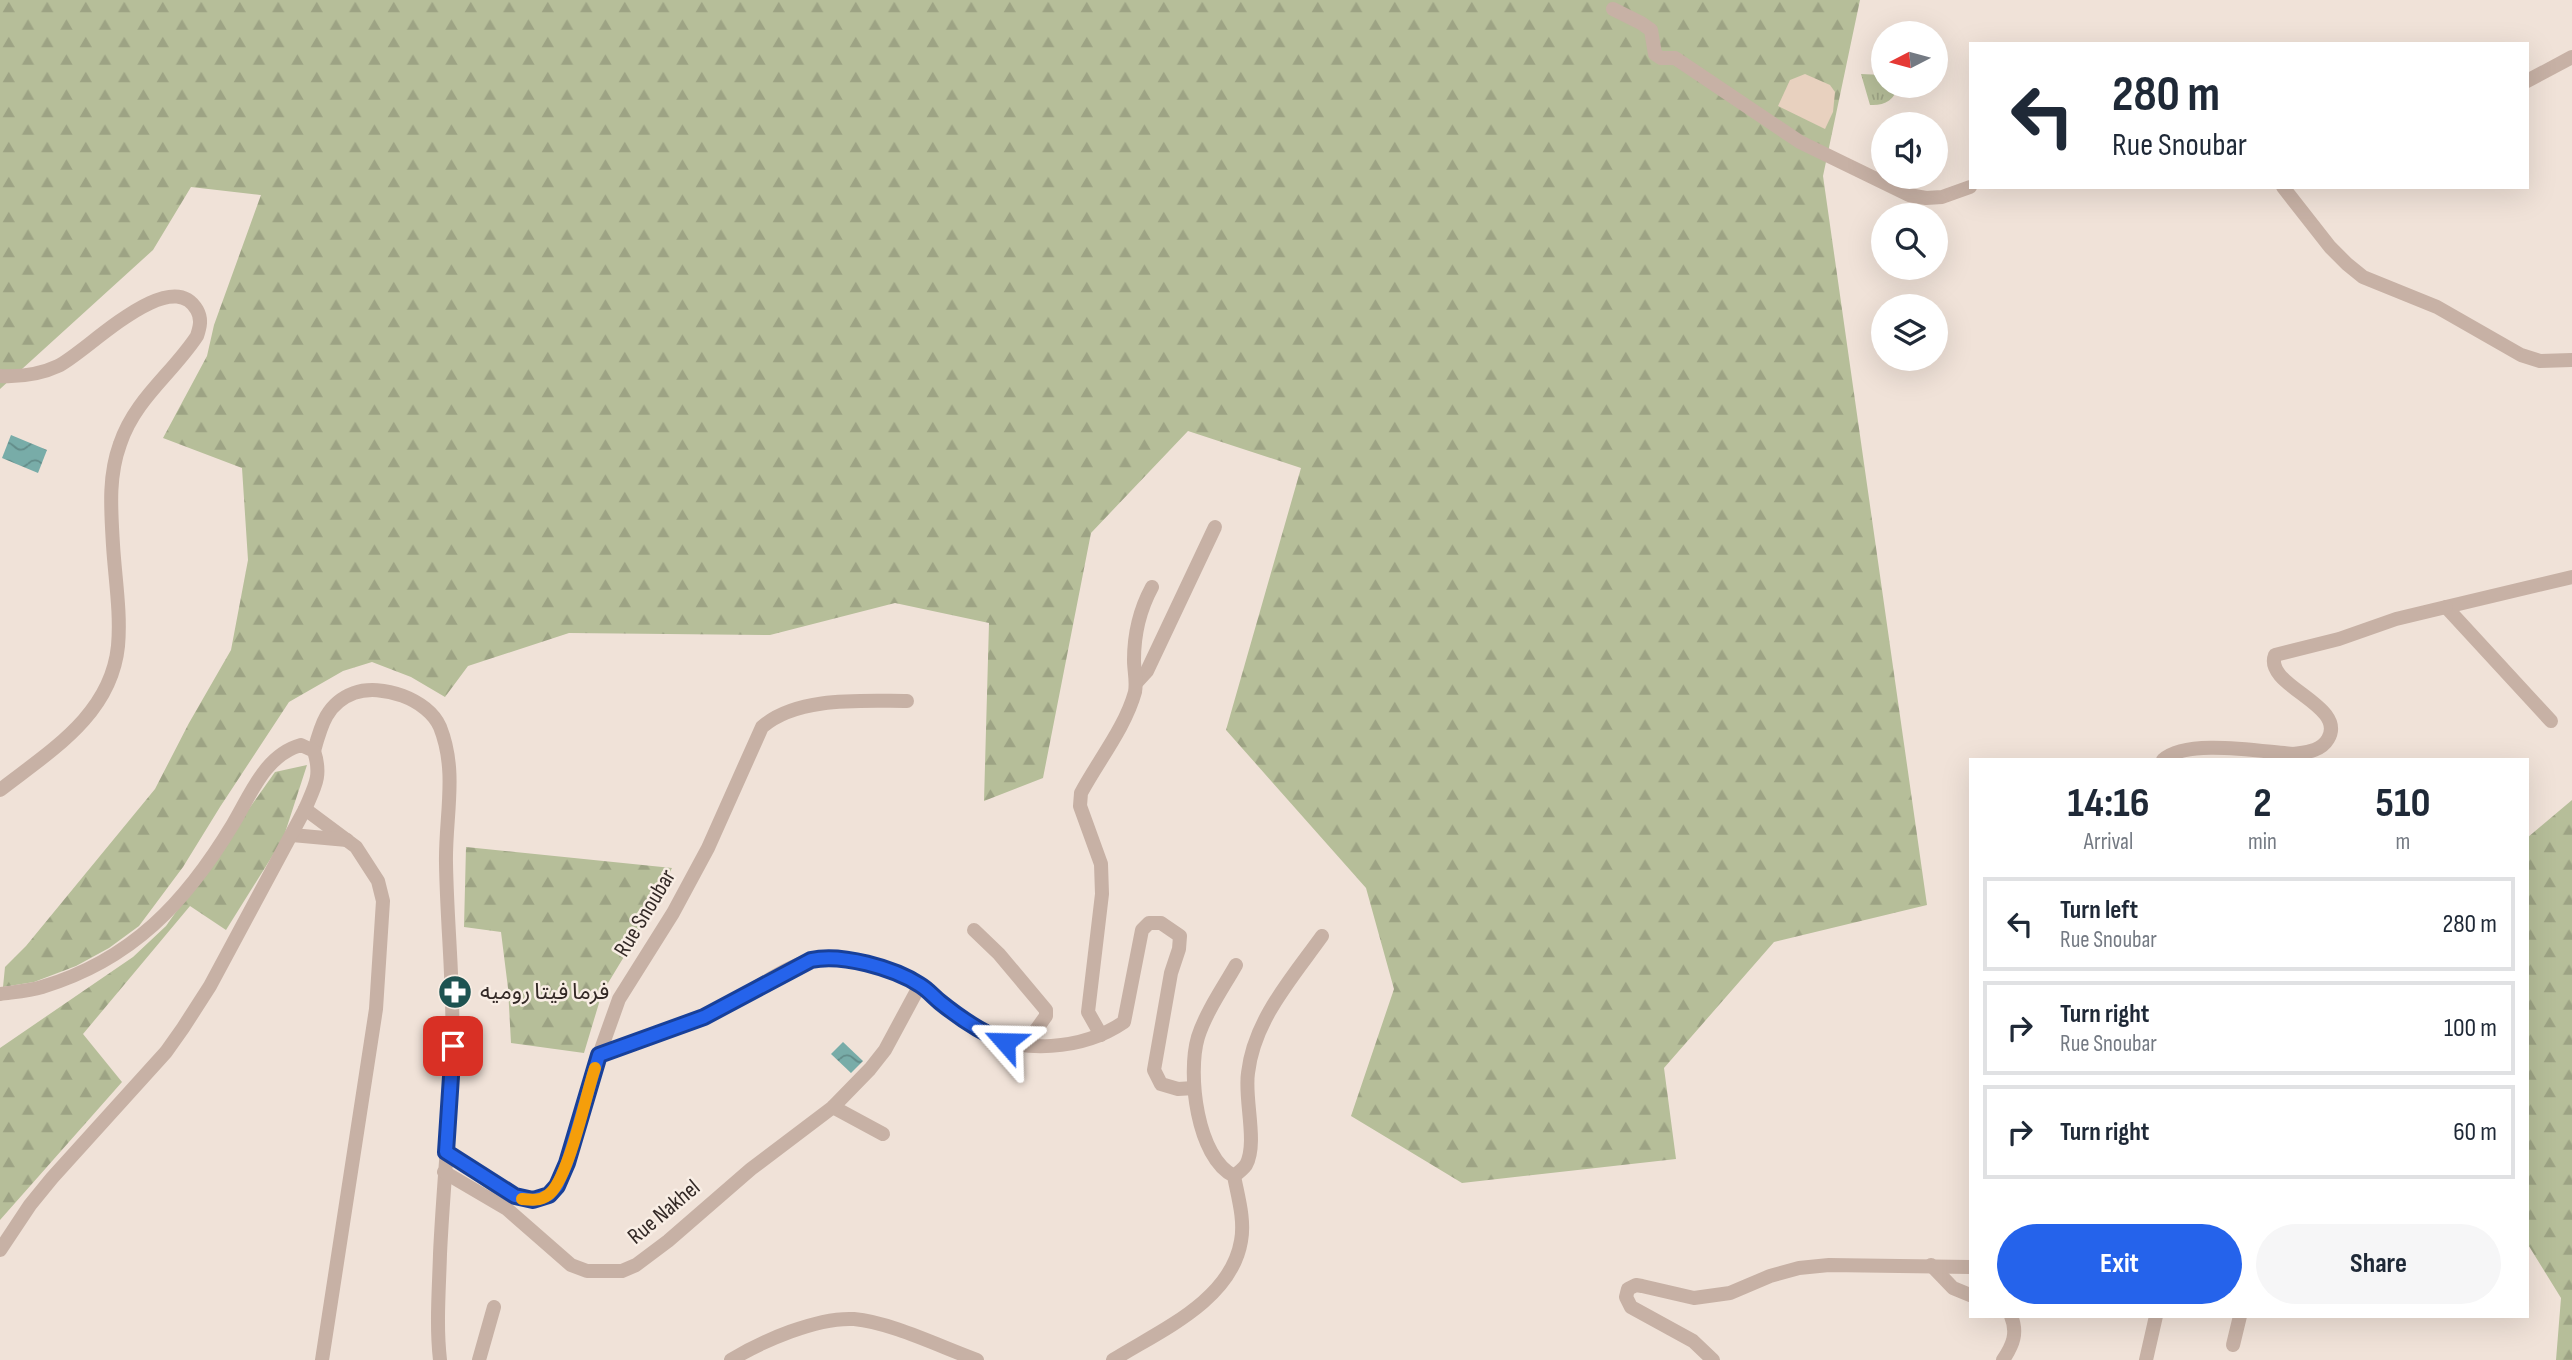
<!DOCTYPE html>
<html lang="en">
<head>
<meta charset="utf-8">
<style>
  :root { --surface:#fff; --page:#f6f6f7; --text:#1f2937; --muted:#747a83; --line:#e0e1e3; --accent:#2563eb }
  body { margin:0; font-family:"Sofia Sans Condensed","Noto Sans Arabic",sans-serif; background:var(--page); color:var(--text); height:100vh; display:flex; flex-direction:column; font-size:26px; white-space:nowrap }
  * { box-sizing:border-box; margin:0 }
  p { font-size:23px; color:var(--muted) }
  .icon { flex:none; width:38px; height:38px; fill:none; stroke:currentColor; stroke-width:2; stroke-linecap:round; stroke-linejoin:round }
  .map { position:relative; flex:1; overflow:hidden }
  .sheet { position:absolute; left:1969px; top:758px; width:560px; height:560px; display:flex; flex-direction:column; background:var(--surface); border-radius:0px; box-shadow:0 7px 28px #0002 }
  .sheet>* { flex:none }
  .hud { position:absolute; left:1969px; top:42px; width:560px; height:147px; border-radius:0px; box-shadow:0 7px 28px #0002; background:#fff; color:var(--text); overflow:hidden }
  .needle { width:46px; rotate:264deg }
  .fabs { position:absolute; left:1871px; top:21px; display:grid; gap:14px }
  .fabs a { display:grid; place-items:center; width:77px; height:77px; border-radius:50%; background:var(--surface); box-shadow:0 7px 28px #0002; font-size:35px }
  .pin { position:absolute; display:grid; place-items:center; width:60px; height:60px; color:#fff; margin:-30px; border-radius:14px; box-shadow:0 4px 10px #0006 }
  .me { position:absolute; width:77px; margin:-38px; rotate:295deg; stroke-linejoin:round; filter:drop-shadow(0 0 5px #0008) }
  .turn { display:flex; align-items:center; gap:24px; height:147px; padding:0 28px; font-size:32px }
  .turn .icon { width:91px; height:91px; stroke-width:2.5 }
  .turn b { display:block; font-size:49px; line-height:60px }
  .eta { display:flex; justify-content:space-evenly; align-items:center; height:119px; text-align:center }
  .eta b { font-size:42px; font-weight:700; line-height:49px }
  .button { display:flex; gap:14px; margin-top:auto; padding:14px 28px }
  .button a { flex:1; height:80px; border-radius:42px; background:var(--accent); color:#fff; font-size:28px; font-weight:700; line-height:80px; text-align:center }
  .button a+a { background:var(--page); color:var(--text) }
  ul { padding:0; list-style:none }
  li { display:flex; align-items:center; gap:21px; height:94px; margin:0 14px 10px; padding:0 14px; border:4px solid var(--line); border-radius:0px }
  li div { flex:1 }
  li b { display:block; font-size:26px }
  li em { font-style:normal }
  .map>svg:first-child { display:block }
</style>
</head>
<body>
<div class="map">
<svg width="2572" height="1360" viewBox="0 0 2572 1360">
  <defs>
    <pattern id="grass-tufts" width="24" height="20" patternUnits="userSpaceOnUse" patternTransform="scale(1.75)"><rect width="24" height="20" fill="#b6be99"/><path d="M3 7l-1-3M5 7V3M7 7l1-3M15 17l-1-3M17 17v-4M19 17l1-3" fill="none" stroke="#9da384"/></pattern>
    <pattern id="forest-firs" width="22" height="20" patternUnits="userSpaceOnUse" patternTransform="scale(1.75)"><rect width="22" height="20" fill="#b6be99"/><path d="M5 1l3.5 6h-7zM16 11l3.5 6h-7z" fill="#9da384"/></pattern>
    <pattern id="water-waves" width="16" height="10" patternUnits="userSpaceOnUse" patternTransform="scale(1.75)"><rect width="16" height="10" fill="#78aca8"/><path d="M0 5q4-4 8 0t8 0" fill="none" stroke="#638c89"/></pattern>
  </defs>
  <rect width="100%" height="100%" fill="#f0e2d8"/>
  <path fill="url(#grass-tufts)" d="M 1861,74 L 1883,75 L 1883,86 L 1898,86 C 1895,100 1884,106 1870,105 Z"/>
  <g fill="url(#forest-firs)">
    <polygon points="0,0 1860,0 1823,176 1927,905 1774,942 1664,1068 1676,1159 1462,1183 1351,1116 1394,989 1366,888 1226,730 1301,468 1188,431 1091,533 1043,778 984,801 989,623 895,603 770,635 569,633 468,666 445,697 411,677 372,662 343,671 289,702 220,807 183,867 139,926 109,948 76,966 34,982 3,987 5,967 26,946 155,789 189,723 231,650 248,560 242,468 163,438 207,356 214,325 261,195 191,187 153,250 0,389"/>
    <polygon points="307,765 283,839 226,930 190,906 83,1034 122,1082 0,1220 0,1048 133,957 166,926 275,772"/>
    <polygon points="2572,800 2572,1360 2556,1360 2561,1298 2527,1243 2527,838"/>
    <polygon points="466,847 672,868 642,927 602,993 584,1053 511,1043 508,988 501,932 464,927"/>
  </g>
  <polygon fill="#e8d1bf" points="1805,74 1830,85 1835,92 1833,112 1825,129 1778,106 1790,80"/>
  <g fill="url(#water-waves)">
    <polygon points="11,435 47,450 38,473 2,458"/>
    <polygon points="843,1042 863,1061 851,1073 831,1054"/>
  </g>
  <g fill="none" stroke-linecap="round" stroke-linejoin="round">
    <g stroke="#c7b1a5" stroke-width="14">
      <polyline points="1613,9 1641,23 1651,30 1655,54 1661,58 1675,58 1800,142 1909,195 1926,198 1942,197 1970,187"/>
      <polyline points="2527,81 2572,57"/>
      <polyline points="2283,187 2330,247 2347,264 2363,277 2437,307 2521,355 2540,361 2572,360"/>
      <path d="M 0,376 C 21,377 39,375 58,366 C 86,353 170,263 197,310 C 202,319 200,327 197,336 C 172,374 135,399 120,444 C 108,477 111,510 113,545 C 115,578 121,613 118,646 C 111,715 50,751 0,790"/>
      <polyline points="1136,683 1147,671 1215,527"/>
      <polyline points="2551,721 2446,607 2572,577"/>
      <path d="M 314,751 C 321,725 327,703 354,693 C 381,683 428,699 440,727 C 458,772 445,817 446,863 C 447,929 455,994 452,1059 C 450,1124 443,1189 440,1254 C 439,1290 436,1325 440,1360"/>
      <path d="M 2163,760 C 2187,738 2262,752 2294,754 C 2307,752 2321,751 2328,739 C 2348,705 2263,686 2275,655 L 2339,639 L 2396,619 L 2446,607"/>
      <polyline points="305,809 356,847 378,881 383,901 376,1009 322,1360"/>
      <polyline points="292,835 347,840"/>
      <polyline points="974,930 999,954 1046,1010 1046,1016 1026,1044"/>
      <path d="M 0,994 C 14,992 29,991 42,987 C 132,960 186,902 233,824 C 251,794 265,755 301,745 L 314,751 C 322,776 315,786 305,809 L 210,986 L 183,1028 L 166,1052 L 52,1178 L 30,1205 L 0,1250"/>
      <path d="M 1101,1035 L 1088,1012 L 1102,894 L 1101,864 L 1080,806 L 1081,793 C 1098,761 1125,728 1135,692 C 1137,681 1134,671 1134,660 C 1134,633 1139,611 1152,587"/>
      <path d="M 599,1055 C 635,1041 674,1031 709,1015 C 742,999 793,958 827,957 C 853,957 903,971 923,987 C 941,1001 957,1018 977,1030 C 1020,1055 1083,1050 1124,1022 L 1142,930 L 1149,923 L 1161,923 L 1180,936 L 1179,949 L 1171,973 L 1154,1070 L 1161,1084 L 1178,1089 L 1194,1088"/>
      <polyline points="833,1107 883,1134"/>
      <path d="M 446,1152 L 498,1188 L 524,1199 L 540,1199 L 549,1195 L 557,1186 L 567,1163 L 599,1055 L 619,999 L 673,913 L 708,848 L 762,727 C 797,696 863,701 907,701"/>
      <polyline points="444,1172 507,1209 571,1265 587,1271 622,1271 636,1265 668,1241 751,1169 833,1107 870,1069 885,1050 920,985"/>
      <path d="M 1234,1176 C 1238,1173 1243,1169 1246,1165 C 1258,1143 1244,1099 1248,1073 C 1254,1020 1292,978 1322,936"/>
      <polyline points="1931,1265 1953,1288 1970,1295"/>
      <polyline points="2233,1345 2240,1316"/>
      <polyline points="479,1360 494,1307"/>
      <path d="M 731,1360 C 762,1341 817,1317 854,1319 C 890,1322 941,1347 977,1360"/>
      <path d="M 1113,1360 C 1159,1331 1231,1301 1241,1241 C 1245,1220 1238,1197 1234,1176 C 1197,1158 1187,1074 1198,1037 C 1206,1012 1223,988 1236,965"/>
      <polyline points="1713,1360 1693,1341 1631,1307 1626,1297 1628,1289 1636,1285 1642,1286 1694,1298 1730,1293 1770,1276 1799,1268 1829,1265 1970,1267"/>
      <path d="M 2003,1360 C 2013,1345 2018,1333 2011,1316"/>
      <polyline points="2146,1360 2156,1316"/>
    </g>
  </g>
  <g fill="none" stroke-linecap="round" stroke-linejoin="round">
    <g stroke="#184099" stroke-width="18">
      <path id="route" d="M 453,1046 L 446,1152 L 515,1196 L 533,1200 L 549,1195 L 557,1186 L 567,1163 L 599,1055 L 704,1017 L 811,960 C 841,953 894,968 920,985 C 927,989 934,997 940,1002 C 961,1019 980,1032 1005,1042"/>
    </g>
    <use href="#route" stroke="#2563eb" stroke-width="12"/>
    <path stroke="#f59e0b" stroke-width="12" d="M 522,1199 C 531,1200 540,1201 548,1195 C 568,1182 586,1094 595,1068"/>
  </g>
  <defs>
    <g id="pharmacy-disc" transform="scale(1.75)"><circle r="9.5" fill="#1d5351" stroke="#f8ede4"/><path d="M-2-6h4v4h4v4h-4v4h-4v-4h-4v-4h4Z" fill="#fff"/></g>
  </defs>
  <g fill-rule="evenodd">
    <use href="#pharmacy-disc" x="455" y="992"/>
  </g>
  <g text-anchor="middle" dominant-baseline="central" stroke-width="5" stroke-linejoin="round" paint-order="stroke">
    <g font-size="23" fill="#332926" stroke="#f8ede4">
      <text transform="translate(645 913) rotate(-59)">Rue Snoubar</text>
      <text transform="translate(664 1212) rotate(-40)">Rue Nakhel</text>
    </g>
    <g font-size="23" fill="#332926" stroke="#f8ede4" text-anchor="start">
      <text x="480" y="992">فرما فيتا روميه</text>
    </g>
  </g>
</svg>
<div class="fabs">
<a><svg class="needle" viewBox="-14 -14 28 28"><path d="M0-13l5 13h-10z" fill="#e53935"/><path d="M0 13l5-13h-10z" fill="#747a83"/></svg></a>
<a><svg class="icon" aria-label="sound" viewBox="0 0 24 24"><path d="M4 9h4l5-4v14l-5-4H4zM17 9q2 3 0 6"/></svg></a>
<a><svg class="icon" aria-label="search" viewBox="0 0 24 24"><circle cx="10" cy="10" r="6"/><path d="M15 15l6 6"/></svg></a>
<a><svg class="icon" aria-label="layers" viewBox="0 0 24 24"><path d="M12 4l9 5-9 5-9-5zM3 14l9 5 9-5"/></svg></a>
</div>
<div class="pin" style="left:453px;top:1046px;background:#d93025"><svg class="icon" aria-label="arrive" viewBox="0 0 24 24"><path d="M6 21V4h12l-3 4 3 4H6"/></svg></div>
<svg class="me" style="left:1005px;top:1042px" viewBox="-20 -20 40 40"><path d="M0-17L14 15 0 8-14 15z" fill="#2563eb" stroke="#fff" stroke-width="4"/></svg>
<div class="hud">
<div class="turn"><svg class="icon" aria-label="left" viewBox="0 0 24 24"><path d="M17 20v-9H6M10 6l-5 5 5 5"/></svg><div><b>280 m</b>Rue Snoubar</div></div>
</div>
<section class="sheet">
<div class="eta">
<div><b>14:16</b><p>Arrival</p></div>
<div><b>2</b><p>min</p></div>
<div><b>510</b><p>m</p></div>
</div>
<ul>
<li><svg class="icon" aria-label="left" viewBox="0 0 24 24"><path d="M17 20v-9H6M10 6l-5 5 5 5"/></svg><div><b>Turn left</b><p>Rue Snoubar</p></div><em>280 m</em></li>
<li><svg class="icon" aria-label="right" viewBox="0 0 24 24"><path d="M7 20v-9h11M14 6l5 5-5 5"/></svg><div><b>Turn right</b><p>Rue Snoubar</p></div><em>100 m</em></li>
<li><svg class="icon" aria-label="right" viewBox="0 0 24 24"><path d="M7 20v-9h11M14 6l5 5-5 5"/></svg><div><b>Turn right</b></div><em>60 m</em></li>
</ul>
<div class="button"><a>Exit</a><a>Share</a></div>
</section>
</div>
</body>
</html>
